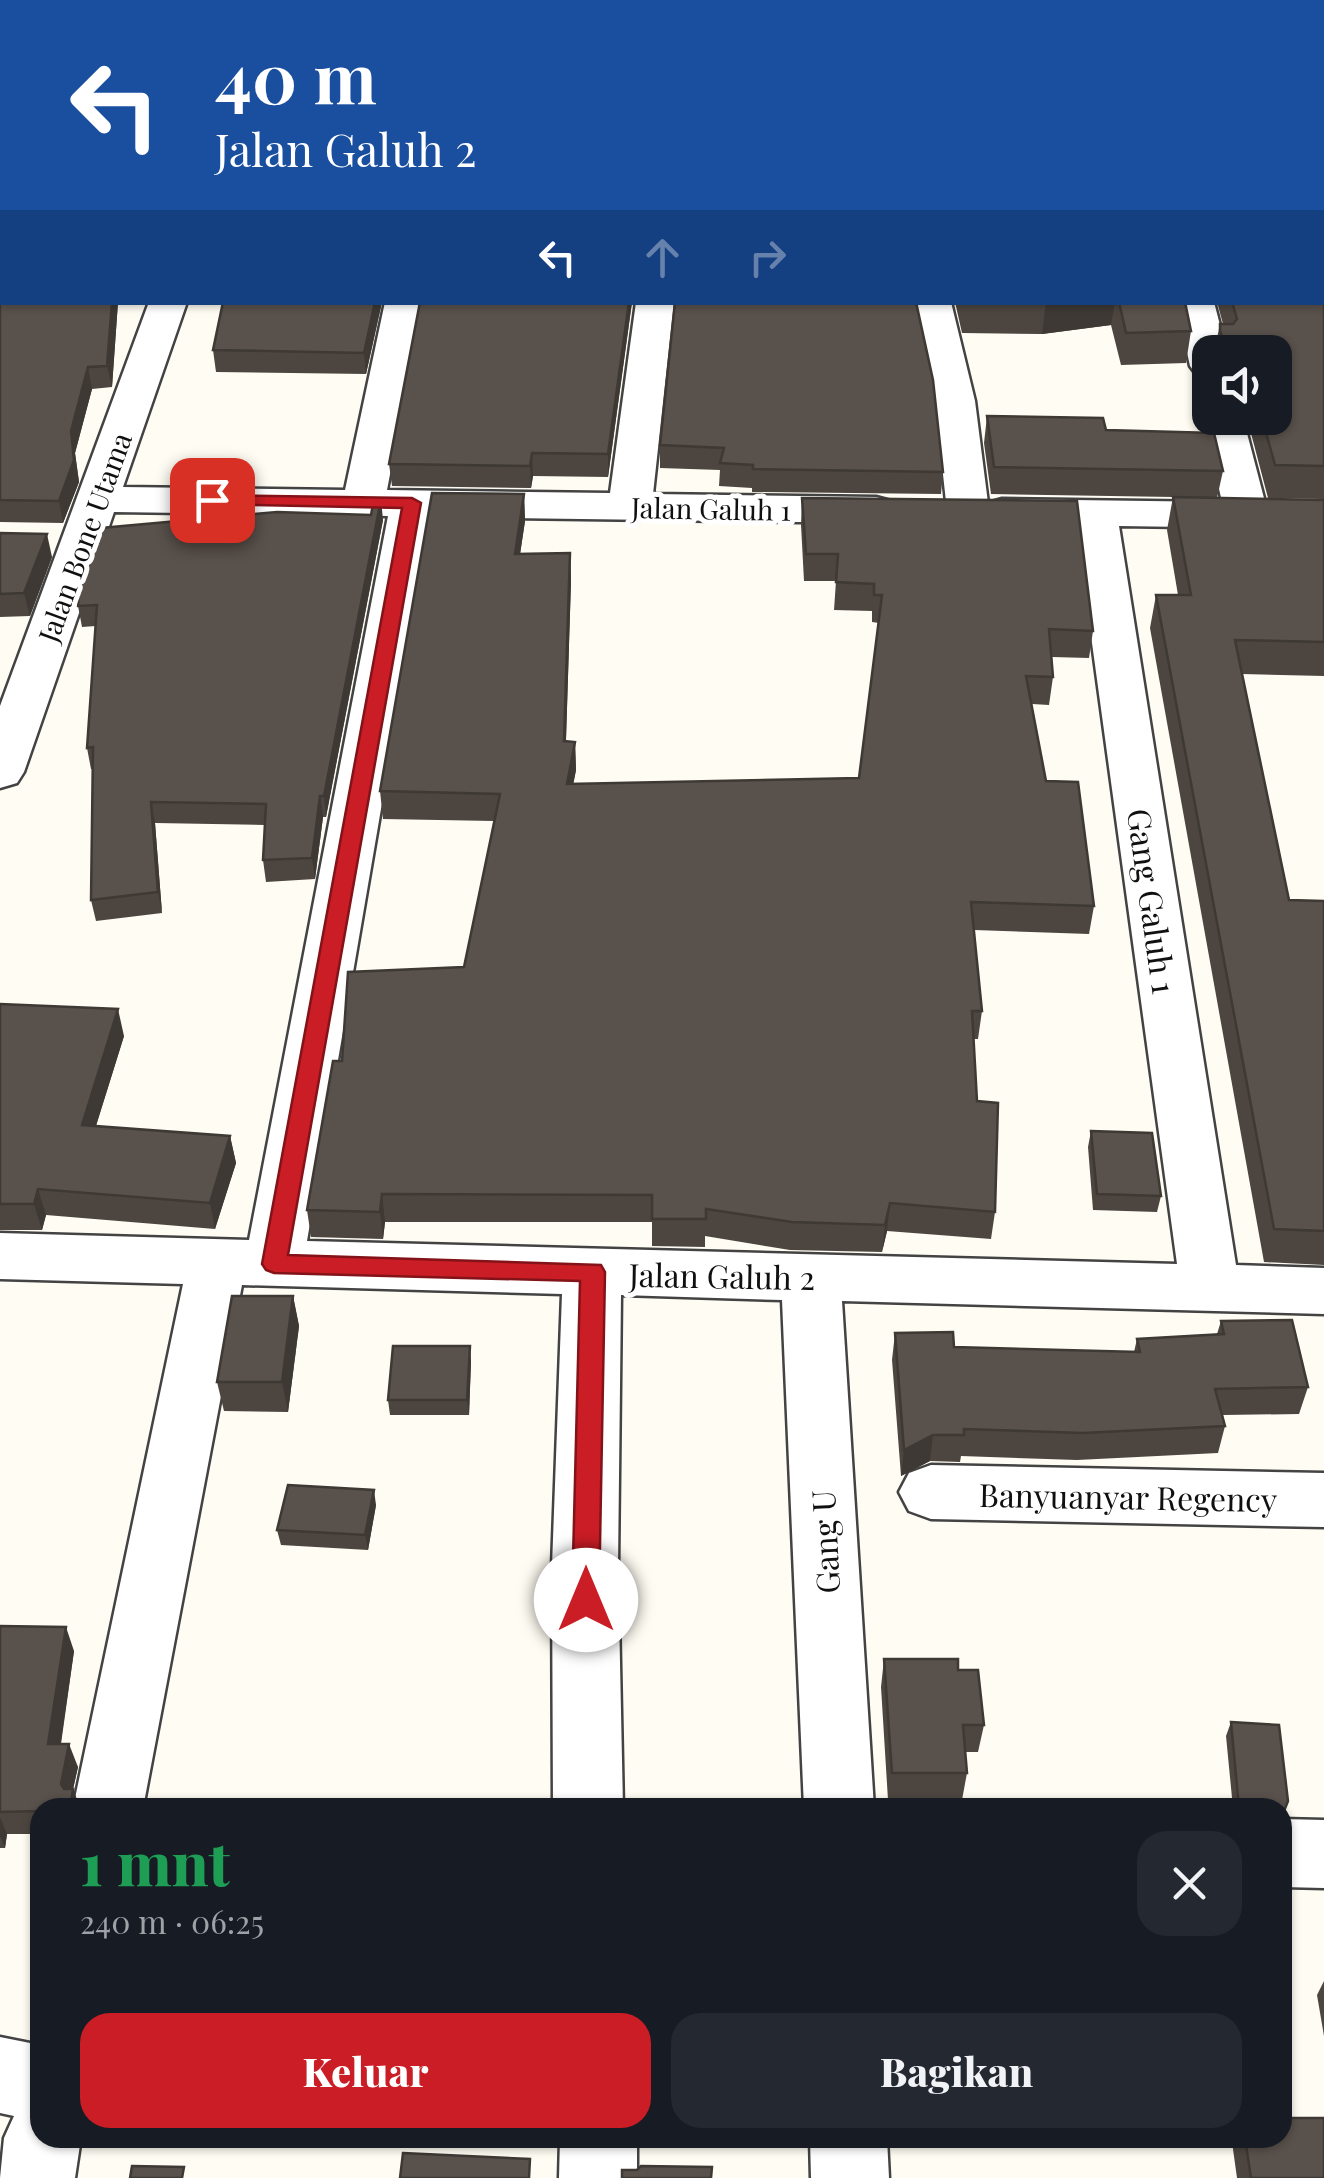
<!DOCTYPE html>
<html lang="id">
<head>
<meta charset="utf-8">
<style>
  :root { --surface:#171b24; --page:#242831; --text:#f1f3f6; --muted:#9ea1a6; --accent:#ca1d25 }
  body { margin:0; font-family:"Playfair Display",serif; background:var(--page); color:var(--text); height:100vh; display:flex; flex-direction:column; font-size:38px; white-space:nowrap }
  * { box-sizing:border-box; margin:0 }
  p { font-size:32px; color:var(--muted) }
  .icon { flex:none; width:55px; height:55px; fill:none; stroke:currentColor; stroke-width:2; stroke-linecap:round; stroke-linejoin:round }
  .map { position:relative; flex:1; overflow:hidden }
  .panel { position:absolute; left:30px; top:1798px; width:1262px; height:350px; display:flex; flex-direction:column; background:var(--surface); border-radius:30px; box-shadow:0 2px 8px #0004 }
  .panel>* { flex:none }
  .banner { position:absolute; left:0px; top:0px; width:1325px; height:305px; box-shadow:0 2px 8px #0004; background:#1a4fa0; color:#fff; overflow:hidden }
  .tools { position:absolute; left:1192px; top:335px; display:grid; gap:20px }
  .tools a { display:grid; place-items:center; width:100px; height:100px; border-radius:20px; background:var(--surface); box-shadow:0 2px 8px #0004; font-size:50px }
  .pin { position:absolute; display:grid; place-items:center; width:85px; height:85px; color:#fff; margin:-42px; border-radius:20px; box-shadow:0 5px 15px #0006 }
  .me { position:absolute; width:110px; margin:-55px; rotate:0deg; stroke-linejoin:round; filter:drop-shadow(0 0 8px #0008) }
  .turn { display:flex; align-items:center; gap:35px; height:210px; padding:0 50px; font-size:45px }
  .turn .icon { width:130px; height:130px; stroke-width:2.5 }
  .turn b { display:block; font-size:70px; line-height:85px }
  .lanes { display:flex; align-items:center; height:95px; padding:0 50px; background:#0003; justify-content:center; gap:50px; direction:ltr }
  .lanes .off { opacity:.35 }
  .round { display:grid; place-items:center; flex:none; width:105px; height:105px; border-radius:30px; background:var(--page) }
  .headline { display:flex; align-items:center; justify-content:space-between; height:170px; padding:0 50px }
  h1 { font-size:60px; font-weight:800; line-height:75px; color:#1e9e55 }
  .action { display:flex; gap:20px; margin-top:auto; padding:20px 50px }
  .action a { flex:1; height:115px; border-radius:30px; background:var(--accent); color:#fff; font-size:40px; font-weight:800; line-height:115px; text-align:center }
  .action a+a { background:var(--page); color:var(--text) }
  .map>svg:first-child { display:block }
</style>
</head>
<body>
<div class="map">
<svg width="1324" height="2178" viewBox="0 0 1324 2178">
  <rect width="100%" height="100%" fill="#fffdf3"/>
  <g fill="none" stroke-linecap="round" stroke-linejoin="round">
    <polyline stroke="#dbd9d1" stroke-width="36" stroke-dasharray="36 18" stroke-linecap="butt" points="836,0 860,2"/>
    <g stroke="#434343" stroke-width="5">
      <g id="minor">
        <rect x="0" y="193" width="2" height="22"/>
        <polygon points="149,302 187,302 123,487 345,490 385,302 423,302 387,490 610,493 636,302 674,302 653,494 876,497 891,501 897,510 891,519 876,523 431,517 307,1241 1177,1264 1076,526 1002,525 985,518 968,524 953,520 947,511 935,401 913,302 951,302 975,401 988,503 1002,499 1222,502 1203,418 1210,409 1210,418 1243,418 1265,502 1324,503 1324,529 1119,526 1236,1265 1324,1268 1324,1314 842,1301 874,1808 804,1808 782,1300 621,1295 618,1566 623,1808 553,1808 552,1566 562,1294 242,1285 143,1808 73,1808 183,1284 0,1279 0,1233 249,1240 388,516 114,512 24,772 17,783 0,788 0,706"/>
        <polygon points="1176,302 1214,302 1227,352 1210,352 1210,378 1196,374 1190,366"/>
        <polygon points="931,1465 1324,1473 1324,1527 931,1519 909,1511 899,1492 909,1473"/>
        <polygon points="1282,1819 1324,1820 1324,1888 1282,1887"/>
        <polygon points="0,2037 40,2045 40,2138 81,2138 75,2178 0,2178 4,2138 14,2116 0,2113"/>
        <polygon points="560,2138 637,2138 637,2178 559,2178"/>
        <polygon points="810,2138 887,2138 889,2178 811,2178"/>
      </g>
    </g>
    <g stroke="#212121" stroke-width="5">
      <g id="major">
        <polygon points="267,0 314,0 315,2 269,2"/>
        <rect x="1322" y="159" width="2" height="22"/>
      </g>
    </g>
    <use href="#minor" fill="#fff" fill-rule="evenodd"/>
    <use href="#major" fill="#ffd963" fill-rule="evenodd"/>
  </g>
  <g fill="#4d4640">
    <polygon points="0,0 106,0 104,2 2,2 2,92 0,92"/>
    <rect x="1322" y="52" width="2" height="82"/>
    <polygon points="0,216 118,302 112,387 92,389 75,453 79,482 63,523 0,522"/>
    <polygon points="1324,262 1324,499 1268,498 1247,418 1275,418 1275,352 1214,352 1220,324 1223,324 1217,302 1322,302"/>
    <polygon points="382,302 366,374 216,372 213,350"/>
    <polygon points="420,302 632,302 608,477 533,476 531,488 392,486 389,464"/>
    <polygon points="675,302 943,472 941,494 752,492 752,488 719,486 720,470 660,468 660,445"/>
    <polygon points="955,302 1185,302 1191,331 1186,363 1121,365 1111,325 1042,334 962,333"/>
    <polygon points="987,416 1106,430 1223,471 1217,498 1324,500 1324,676 1242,674 1289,900 1324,901 1324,1265 1264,1262 1150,628 1156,595 1178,595 1167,530 1173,497 991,494 984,443"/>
    <polygon points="524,494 525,521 520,554 570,553 571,581 566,741 575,742 576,770 573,784 859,778 879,623 872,622 872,611 834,610 836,581 804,581 801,525 802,498 1093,631 1089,658 1052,657 1053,677 1049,705 1032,704 1046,781 1094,906 1089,934 974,930 982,1011 978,1039 974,1039 977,1101 995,1212 991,1239 887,1231 882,1252 790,1250 705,1236 705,1247 652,1246 652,1222 385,1222 383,1239 311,1237 307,1210 342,1061 464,967 494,821 383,819 380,791"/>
    <polygon points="383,520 326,817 323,817 315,879 266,882 263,860 265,825 155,823 162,913 96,921 91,900 93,769 91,769 87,748 96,626 82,627 78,606"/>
    <polygon points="0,533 52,557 30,616 0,617"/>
    <polygon points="0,1004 124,1036 96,1126 230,1136 236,1163 215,1229 46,1215 42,1230 0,1230"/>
    <polygon points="1091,1131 1161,1196 1157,1212 1093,1210 1088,1147"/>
    <polygon points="293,1296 299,1326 288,1412 224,1411 217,1382"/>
    <polygon points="1221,1321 1308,1387 1299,1414 1223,1415 1225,1426 1218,1453 1077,1460 961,1456 960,1462 930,1461 901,1476 892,1360 895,1333 954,1347 1134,1352 1137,1339 1217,1334"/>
    <polygon points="471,1361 469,1415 390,1415 388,1400"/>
    <polygon points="376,1505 368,1550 281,1545 277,1530"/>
    <polygon points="0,1626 74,1651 61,1744 78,1767 73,1789 80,1808 40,1808 40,1834 7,1834 5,1848 0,1848"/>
    <polygon points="884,1659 958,1670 984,1725 978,1752 965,1752 967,1773 962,1800 888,1800 881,1687"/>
    <polygon points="1231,1722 1288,1801 1282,1815 1282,1808 1233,1808 1226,1736"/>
    <polygon points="1324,1981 1324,2036 1317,1995"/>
    <polygon points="1233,2138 1282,2138 1324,2178 1237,2178 1232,2142"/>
  </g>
  <g fill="#3e3934">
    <polygon points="88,0 106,0 104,2 86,2"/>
    <polygon points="112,302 118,302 112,387 107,366"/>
    <polygon points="375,302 382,302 366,374 364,353"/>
    <polygon points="629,302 632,302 608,477 608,454"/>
    <polygon points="1046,302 1115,302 1111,325 1042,334"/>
    <polygon points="88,367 92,389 75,453 79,482 63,523 59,501 71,431"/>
    <polygon points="532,453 533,476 531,488 530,466"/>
    <polygon points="524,494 525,521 516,581 515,554"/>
    <polygon points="381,499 383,520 326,817 324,796"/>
    <polygon points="47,534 52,557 30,616 24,593"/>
    <polygon points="570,553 571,581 565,769 564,741"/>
    <polygon points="575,742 576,770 568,812 567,784"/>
    <polygon points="320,796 323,817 315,879 312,858"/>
    <polygon points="151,802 155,823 162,913 158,892"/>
    <polygon points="118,1009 124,1036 88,1151 82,1125"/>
    <polygon points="230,1136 236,1163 215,1229 210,1203"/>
    <polygon points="38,1189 46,1215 42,1230 34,1204"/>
    <polygon points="382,1194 385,1222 383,1239 380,1212"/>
    <polygon points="890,1203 887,1231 882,1252 885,1225"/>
    <polygon points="293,1296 299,1326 288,1412 282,1382"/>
    <polygon points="470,1346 471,1361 469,1415 467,1400"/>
    <polygon points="933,1435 930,1461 901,1476 904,1450"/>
    <polygon points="374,1490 376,1505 368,1550 365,1535"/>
    <polygon points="66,1627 74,1651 57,1768 48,1744"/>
    <polygon points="69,1744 78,1767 69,1807 61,1784"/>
    <polygon points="73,1789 80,1808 70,1808"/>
    <polygon points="0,1817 7,1834 5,1848 0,1836"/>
  </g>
  <g fill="#59514b" stroke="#3e3934" stroke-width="2.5">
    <polygon points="0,0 88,0 86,2 2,2 2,64 0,64"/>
    <polygon points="973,0 1052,0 1052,2 972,2"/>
    <rect x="1322" y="52" width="2" height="51"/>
    <polygon points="0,216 2,216 2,302 112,302 107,366 88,367 71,431 74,460 59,501 0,500"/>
    <polygon points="1322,262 1324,262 1324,466 1275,465 1262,418 1275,418 1275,352 1226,352 1220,330 1220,324 1233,324 1237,319 1232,302 1322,302"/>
    <polygon points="223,302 375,302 364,353 213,350"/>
    <polygon points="420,302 629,302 608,454 532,453 530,466 389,464"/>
    <polygon points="675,302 916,302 933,380 943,472 753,469 753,465 720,463 724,448 660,445"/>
    <polygon points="1119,302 1185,302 1191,331 1126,333"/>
    <polygon points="987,416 1103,418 1106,430 1214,433 1223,471 994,467"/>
    <polygon points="432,493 524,494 515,554 570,553 564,741 575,742 567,784 859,778 882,595 874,595 874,584 836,582 838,554 806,554 802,498 1077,501 1093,631 1049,629 1053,677 1026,676 1046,781 1078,782 1094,906 971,902 982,1011 972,1011 977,1101 998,1103 995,1212 890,1203 885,1225 792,1222 706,1209 706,1219 652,1219 652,1195 382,1194 380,1212 307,1210 333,1061 342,1061 348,972 464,967 500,794 380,791"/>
    <polygon points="1173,497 1324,500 1324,642 1235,640 1289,900 1324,901 1324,1231 1274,1229 1156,595 1191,595"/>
    <polygon points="374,499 381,499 324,796 320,796 312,858 263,860 266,804 151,802 158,892 91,900 93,747 87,748 97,605 78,606 79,592 101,528 277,512 371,515"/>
    <polygon points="0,533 47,534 24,593 0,594"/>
    <polygon points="0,1004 118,1009 82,1125 230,1136 210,1203 38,1189 34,1204 0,1204"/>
    <polygon points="1091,1131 1152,1133 1161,1196 1097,1194"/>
    <polygon points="232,1296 293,1296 282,1382 217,1382"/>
    <polygon points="1292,1320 1308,1387 1215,1389 1225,1426 1083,1433 964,1429 964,1435 933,1435 904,1450 895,1333 953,1332 954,1347 1140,1352 1137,1339 1224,1334 1221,1321"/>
    <polygon points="393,1346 470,1346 467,1400 388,1400"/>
    <polygon points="288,1485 374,1490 365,1535 277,1530"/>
    <polygon points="0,1626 66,1627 48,1744 69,1744 61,1784 64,1789 73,1789 70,1808 40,1808 40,1811 0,1812"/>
    <polygon points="884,1659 958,1659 958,1670 978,1670 984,1725 963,1725 967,1773 892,1773"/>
    <polygon points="1231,1722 1279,1725 1288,1801 1284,1811 1282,1808 1239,1808"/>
    <polygon points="1282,2118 1324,2118 1324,2178 1251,2178 1245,2138 1282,2138"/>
    <polygon points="403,2153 530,2159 529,2178 400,2178"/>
    <polygon points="132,2166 184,2167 182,2178 130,2178"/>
    <polygon points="641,2166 712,2167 711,2178 622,2178 622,2170 637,2170"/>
  </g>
  <polygon fill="#ca1d25" stroke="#831318" stroke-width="2.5" points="212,495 412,498 421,503 288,1255 601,1265 605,1272 599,1600 595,1609 586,1612 576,1609 572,1600 580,1281 274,1273 266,1270 262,1264 402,508 206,504 206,497"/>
  <g text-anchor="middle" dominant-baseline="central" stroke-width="10" stroke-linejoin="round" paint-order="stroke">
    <g font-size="28" fill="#101010" stroke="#fff">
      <text transform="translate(711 508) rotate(1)">Jalan Galuh 1</text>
      <text transform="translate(84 537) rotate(-70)">Jalan Bone Utama</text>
    </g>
    <g font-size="32" fill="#101010" stroke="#fff">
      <text transform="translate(1153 901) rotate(82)">Gang Galuh 1</text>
      <text transform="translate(722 1275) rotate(1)">Jalan Galuh 2</text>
      <text transform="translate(1128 1496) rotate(1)">Banyuanyar Regency</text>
      <text transform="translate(824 1542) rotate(-93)">Gang U</text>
    </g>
  </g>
</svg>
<div class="tools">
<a><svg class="icon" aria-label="sound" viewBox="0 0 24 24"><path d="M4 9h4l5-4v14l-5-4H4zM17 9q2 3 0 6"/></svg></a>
</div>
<div class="pin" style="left:212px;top:500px;background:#d93025"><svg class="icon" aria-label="arrive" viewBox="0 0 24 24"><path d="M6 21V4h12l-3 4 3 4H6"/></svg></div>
<svg class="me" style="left:586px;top:1600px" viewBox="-20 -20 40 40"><circle r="19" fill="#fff"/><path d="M0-13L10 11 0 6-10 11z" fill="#ca1d25"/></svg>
<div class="banner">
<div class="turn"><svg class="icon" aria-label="left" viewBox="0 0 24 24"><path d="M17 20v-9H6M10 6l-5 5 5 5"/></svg><div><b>40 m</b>Jalan Galuh 2</div></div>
<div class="lanes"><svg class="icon" aria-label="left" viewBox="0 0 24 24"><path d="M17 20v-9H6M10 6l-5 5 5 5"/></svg><svg class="icon off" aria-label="ahead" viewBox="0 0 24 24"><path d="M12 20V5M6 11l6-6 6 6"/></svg><svg class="icon off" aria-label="right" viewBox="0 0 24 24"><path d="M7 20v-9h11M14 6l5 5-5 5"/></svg></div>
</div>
<section class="panel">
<div class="headline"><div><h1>1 mnt</h1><p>240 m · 06:25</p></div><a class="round"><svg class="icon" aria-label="close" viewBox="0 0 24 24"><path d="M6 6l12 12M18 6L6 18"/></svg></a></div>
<div class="action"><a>Keluar</a><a>Bagikan</a></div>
</section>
</div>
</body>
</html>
